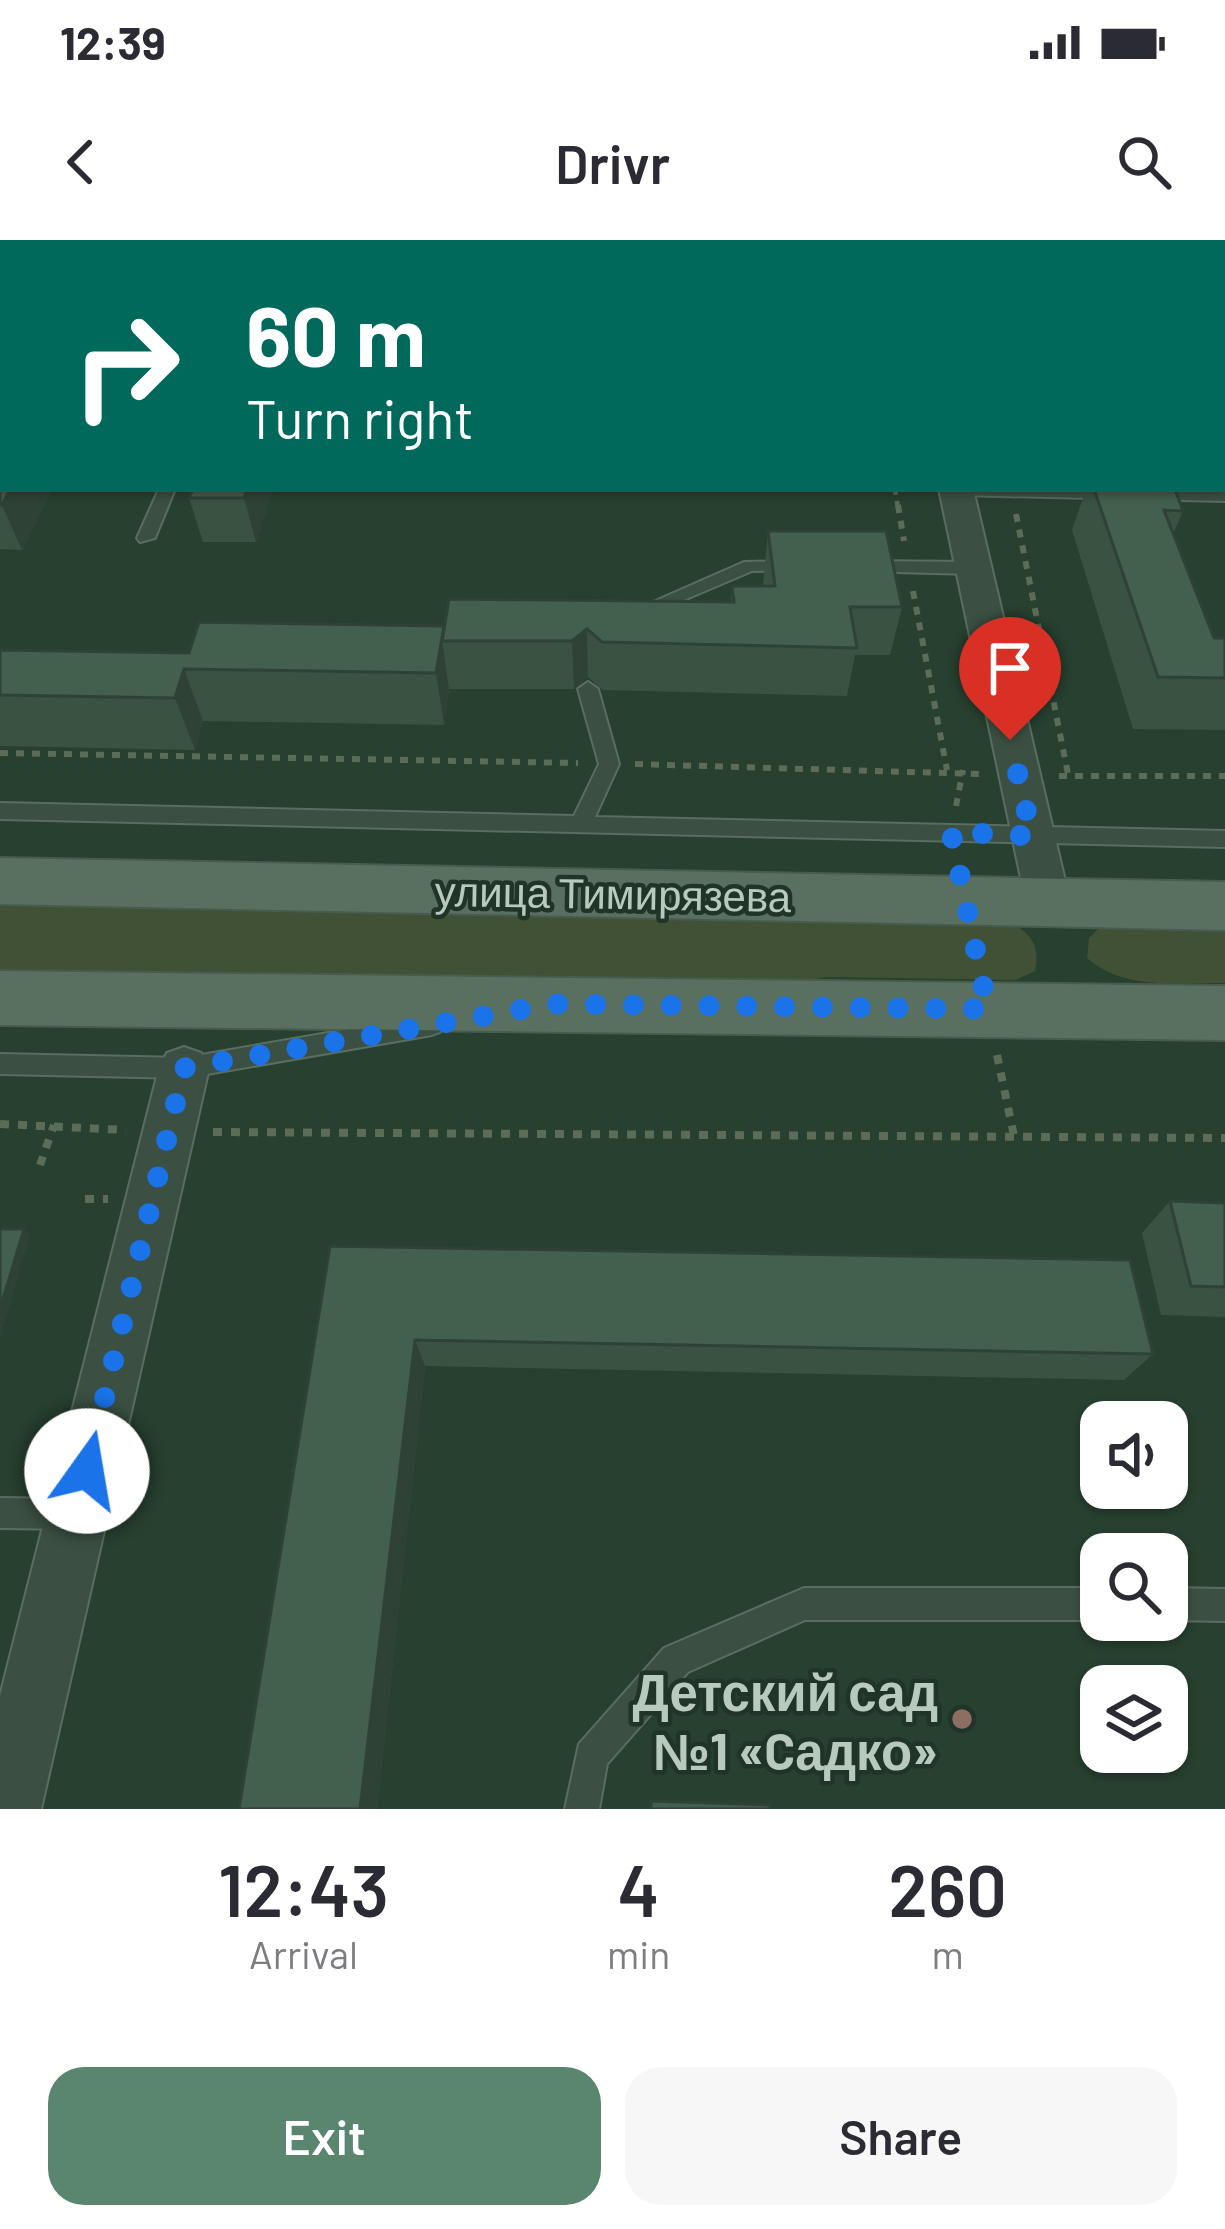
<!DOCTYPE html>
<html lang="en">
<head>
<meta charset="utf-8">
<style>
  :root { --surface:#fff; --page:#f7f7f7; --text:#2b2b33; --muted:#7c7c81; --accent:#5a856e }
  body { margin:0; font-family:Barlow,sans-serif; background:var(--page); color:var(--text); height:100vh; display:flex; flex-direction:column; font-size:45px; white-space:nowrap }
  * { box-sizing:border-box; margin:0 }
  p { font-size:39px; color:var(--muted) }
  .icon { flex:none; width:66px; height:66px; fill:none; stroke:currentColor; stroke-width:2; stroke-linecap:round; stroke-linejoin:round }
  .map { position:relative; height:1569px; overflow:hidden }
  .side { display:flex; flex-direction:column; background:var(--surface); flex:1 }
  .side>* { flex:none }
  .banner { position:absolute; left:0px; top:0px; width:1227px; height:252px; box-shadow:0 3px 9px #0004; background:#00695c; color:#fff; overflow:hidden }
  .controls { position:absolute; left:1080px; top:1161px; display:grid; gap:24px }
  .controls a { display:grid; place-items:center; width:108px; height:108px; border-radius:24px; background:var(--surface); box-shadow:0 3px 9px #0004; font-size:60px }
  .pin { position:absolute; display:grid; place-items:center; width:102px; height:102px; color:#fff; margin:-123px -51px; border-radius:50% 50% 50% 0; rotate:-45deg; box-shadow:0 0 12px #0007 }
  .pin .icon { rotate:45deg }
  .me { position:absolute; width:132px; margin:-66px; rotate:13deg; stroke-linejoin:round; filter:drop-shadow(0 0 9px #0008) }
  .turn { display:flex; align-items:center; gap:42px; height:252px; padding:0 48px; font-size:54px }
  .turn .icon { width:156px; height:156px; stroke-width:2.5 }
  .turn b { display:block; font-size:84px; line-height:102px }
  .eta { display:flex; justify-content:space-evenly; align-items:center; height:204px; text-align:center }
  .eta b { font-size:72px; font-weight:600; line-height:84px }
  .primary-button { display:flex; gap:24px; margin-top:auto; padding:24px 48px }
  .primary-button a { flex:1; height:138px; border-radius:36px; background:var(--accent); color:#fff; font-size:48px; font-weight:600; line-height:138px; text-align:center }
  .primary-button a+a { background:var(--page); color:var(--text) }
  .status { display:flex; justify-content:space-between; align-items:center; height:84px; padding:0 60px; background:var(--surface); direction:ltr }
  .status svg { height:33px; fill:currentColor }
  header { display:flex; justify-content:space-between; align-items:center; height:156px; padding:0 48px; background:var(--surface); font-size:54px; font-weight:600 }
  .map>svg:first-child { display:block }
</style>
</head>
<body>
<div class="status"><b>12:39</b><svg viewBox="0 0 49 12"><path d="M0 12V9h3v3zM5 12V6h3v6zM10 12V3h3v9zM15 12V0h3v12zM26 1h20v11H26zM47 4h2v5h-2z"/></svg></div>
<header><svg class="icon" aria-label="back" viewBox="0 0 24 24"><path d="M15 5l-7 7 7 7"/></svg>Drivr<svg class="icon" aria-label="search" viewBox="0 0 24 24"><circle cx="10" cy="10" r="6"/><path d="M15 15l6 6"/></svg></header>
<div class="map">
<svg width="1225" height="1569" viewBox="0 0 1225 1569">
  <rect width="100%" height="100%" fill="#27402f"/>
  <g fill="#405136">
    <path d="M 0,658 L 1005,680 C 1029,691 1041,703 1035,731 L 1016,740 L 826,737 L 777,746 L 0,737 Z"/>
    <path d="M 1225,682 L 1225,743 C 1178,742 1124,751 1087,718 L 1089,698 L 1101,686 Z"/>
  </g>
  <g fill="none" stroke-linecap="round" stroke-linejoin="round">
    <g stroke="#596d60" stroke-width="4">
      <g id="lane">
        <polygon points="117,0 131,0 132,3 118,3"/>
        <polygon points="267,0 281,0 265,3"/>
        <rect x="676" y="0" width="14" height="3"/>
        <polygon points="1132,0 1148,0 1150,3 1134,3"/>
        <rect x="1224" y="13" width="1" height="8"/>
        <polygon points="3,138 3,152 0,153 0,139"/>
        <polygon points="1224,141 1225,142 1225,153 1224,152"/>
        <polygon points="159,249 175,249 155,298 140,302 137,298"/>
        <polygon points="1138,249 1225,251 1225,261 956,255 948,250"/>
        <polygon points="796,321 802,322 802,330 752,331 644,377 637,379 628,373 744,322"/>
        <polygon points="861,321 973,322 982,328 973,334 855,331 855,323"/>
        <polygon points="588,442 598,449 619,524 595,577 1225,591 1225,607 0,579 0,563 574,576 599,524 578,449"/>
        <polygon points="432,775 440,778 444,785 440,792 432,795 184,838 0,834 0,814 184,818"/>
        <polygon points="0,1258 75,1259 86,1263 90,1274 86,1285 75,1289 0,1288"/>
        <polygon points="804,1348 1101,1348 1101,1380 805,1380 688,1432 607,1524 599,1569 565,1569 579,1504 664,1408"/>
        <polygon points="1167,1348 1225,1349 1225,1381 1167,1380"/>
      </g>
    </g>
    <g stroke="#596d60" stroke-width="4">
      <g id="street">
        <polygon points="887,0 913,0 914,3 888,3"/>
        <rect x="0" y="47" width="3" height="18"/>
        <polygon points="939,249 973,249 1070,662 1064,674 1048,679 1032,674 1026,662"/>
        <polygon points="184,807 201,813 209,828 41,1569 0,1569 0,1456 159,828 167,813"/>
      </g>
    </g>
    <g stroke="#485c4e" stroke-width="4">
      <g id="primary">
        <polygon points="0,618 1225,642 1225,690 0,664"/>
        <polygon points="0,731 1225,746 1225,800 0,785"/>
      </g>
    </g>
    <polyline stroke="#5b6d58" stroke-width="4.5" stroke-dasharray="6 6" stroke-linecap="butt" points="895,249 898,268"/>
    <g stroke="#5b6d58" stroke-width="6" stroke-dasharray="8 8" stroke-linecap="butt">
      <polyline points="898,265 904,301"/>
      <polyline points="1016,274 1068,534"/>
      <polyline points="913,351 947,530"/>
      <polyline points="0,513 578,523"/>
      <polyline points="635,524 979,534"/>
      <polyline points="1059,536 1225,536"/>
      <polyline points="956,566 963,530"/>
    </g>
    <g stroke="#5b6d58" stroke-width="8" stroke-dasharray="9 9" stroke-linecap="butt">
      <polyline points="997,815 1014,896"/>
      <polyline points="0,884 126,890"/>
      <polyline points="213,892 1225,898"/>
      <polyline points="40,925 54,885"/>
      <polyline points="85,959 108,959"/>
    </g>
    <use href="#lane" fill="#3b5042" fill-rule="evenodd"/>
    <use href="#street" fill="#3b5042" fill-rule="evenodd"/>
    <use href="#primary" fill="#597061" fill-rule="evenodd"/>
  </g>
  <g fill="#3a5242">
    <polygon points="6,0 70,0 68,3 7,3"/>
    <polygon points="975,0 1079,0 1080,3 976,3"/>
    <polygon points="0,167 3,249 52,249 22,310 0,309"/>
    <polygon points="273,249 256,302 203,302 189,258"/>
    <polygon points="1086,249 1175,249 1183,271 1173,294 1214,398 1225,398 1225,490 1133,489 1072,290"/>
    <polygon points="768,291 902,367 890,415 855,415 847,456 603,450 588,437 574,449 449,449 444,485 203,481 195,510 0,506 0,455 189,413 444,386 731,362 732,346 763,346"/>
    <polygon points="1170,961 1225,963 1225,1077 1161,1075 1142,993"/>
    <polygon points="330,1006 1153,1114 1124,1140 425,1126 377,1569 239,1569"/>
  </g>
  <g fill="#2f4236">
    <polygon points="52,0 70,0 68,3 53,3"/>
    <polygon points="10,249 52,249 22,310 2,265"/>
    <polygon points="247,249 273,249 256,302 244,258"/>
    <polygon points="444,386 442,401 449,449 444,485 436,433"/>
    <polygon points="587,389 588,437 574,449 572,401"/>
    <polygon points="184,429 203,481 195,510 175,458"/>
    <polygon points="24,989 30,996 0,1099 0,1069"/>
    <polygon points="415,1100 425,1126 377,1569 360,1569"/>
  </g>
  <g fill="#435f4d" stroke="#2f4236" stroke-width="3">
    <rect x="729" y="0" width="58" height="3"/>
    <polygon points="1030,0 1079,0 1080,3 1032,3"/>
    <polygon points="3,162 3,249 10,249 2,265 0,265 0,167"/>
    <polygon points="193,249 247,249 244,258 189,258"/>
    <polygon points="1094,249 1175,249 1183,271 1164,270 1214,398 1225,398 1225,438 1158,437"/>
    <polygon points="768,291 886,291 902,367 850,367 857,408 602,402 587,389 572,401 442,401 449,359 734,362 732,346 775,346"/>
    <polygon points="199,382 444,386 436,433 184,429 175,458 0,455 0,410 189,413"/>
    <polygon points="1170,961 1225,963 1225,1047 1191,1046"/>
    <polygon points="0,989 24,989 0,1069"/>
    <polygon points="330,1006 1130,1020 1153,1114 415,1100 360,1569 239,1569"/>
    <polygon points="651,1561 770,1565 770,1569 651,1569"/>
  </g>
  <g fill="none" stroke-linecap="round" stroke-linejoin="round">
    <polyline stroke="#1a73e8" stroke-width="21" stroke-dasharray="0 37.8" points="87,1231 184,828 554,764 988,769 951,592 1032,596 1010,500"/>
  </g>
  <circle fill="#8d6e63" stroke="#203527" stroke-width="4.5" cx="962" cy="1479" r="12"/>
  <g text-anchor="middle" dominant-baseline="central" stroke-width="9" stroke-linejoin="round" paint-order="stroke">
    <g font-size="42" fill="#b8cabe" stroke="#203527">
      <text transform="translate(613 652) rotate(1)">улица Тимирязева</text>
    </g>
    <g font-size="51" font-weight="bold" fill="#b8cabe" stroke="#203527" text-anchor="end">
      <text x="938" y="1450">Детский сад<tspan x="938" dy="59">№1 «Cадко»</tspan></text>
    </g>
  </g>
</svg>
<div class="controls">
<a><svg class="icon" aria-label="sound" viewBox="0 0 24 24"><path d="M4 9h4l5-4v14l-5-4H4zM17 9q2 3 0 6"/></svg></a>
<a><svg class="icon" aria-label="search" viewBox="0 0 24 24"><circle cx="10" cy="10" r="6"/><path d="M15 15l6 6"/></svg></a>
<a><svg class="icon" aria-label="layers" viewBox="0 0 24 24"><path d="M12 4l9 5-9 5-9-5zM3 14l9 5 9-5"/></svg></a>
</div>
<div class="pin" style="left:1010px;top:500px;background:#d93025"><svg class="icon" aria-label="arrive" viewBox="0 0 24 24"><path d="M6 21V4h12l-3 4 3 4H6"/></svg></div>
<svg class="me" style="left:87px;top:1231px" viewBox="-20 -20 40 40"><circle r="19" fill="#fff"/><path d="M0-13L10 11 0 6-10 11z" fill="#1a73e8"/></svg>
<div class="banner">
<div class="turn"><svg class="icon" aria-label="right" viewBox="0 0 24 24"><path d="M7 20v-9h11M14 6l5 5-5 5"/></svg><div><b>60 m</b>Turn right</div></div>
</div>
</div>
<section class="side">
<div class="eta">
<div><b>12:43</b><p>Arrival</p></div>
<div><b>4</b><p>min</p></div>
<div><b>260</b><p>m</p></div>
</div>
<div class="primary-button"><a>Exit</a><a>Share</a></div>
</section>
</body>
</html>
